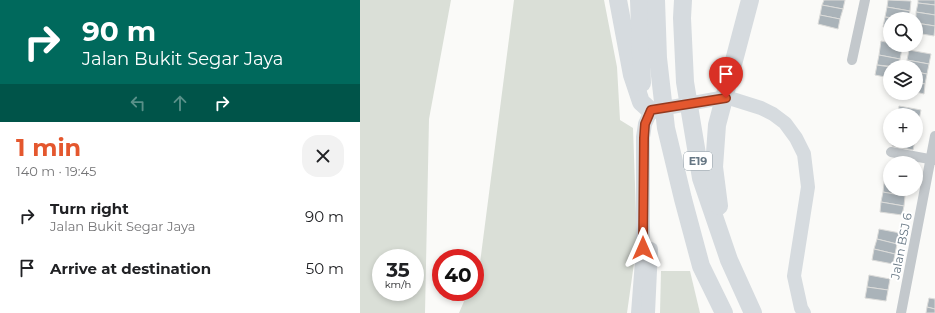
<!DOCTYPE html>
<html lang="en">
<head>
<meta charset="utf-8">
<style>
  :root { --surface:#fff; --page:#f2f2f2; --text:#202124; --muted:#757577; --accent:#e4572e }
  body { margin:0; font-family:Montserrat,sans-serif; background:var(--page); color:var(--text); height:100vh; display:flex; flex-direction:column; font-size:15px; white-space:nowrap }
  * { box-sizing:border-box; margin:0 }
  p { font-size:13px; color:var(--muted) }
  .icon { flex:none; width:22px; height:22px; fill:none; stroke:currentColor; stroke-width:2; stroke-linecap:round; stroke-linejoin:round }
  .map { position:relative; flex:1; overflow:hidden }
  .side { display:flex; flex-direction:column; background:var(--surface); width:360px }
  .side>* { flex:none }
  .banner { background:#00695c; color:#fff; overflow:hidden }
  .buttons { position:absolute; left:523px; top:12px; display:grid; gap:8px }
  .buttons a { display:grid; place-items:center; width:40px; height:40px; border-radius:50%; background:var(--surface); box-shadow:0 2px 6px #0003; font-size:20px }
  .speed { position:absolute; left:12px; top:249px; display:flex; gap:8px; font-size:20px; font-weight:700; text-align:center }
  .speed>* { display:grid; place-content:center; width:52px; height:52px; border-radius:50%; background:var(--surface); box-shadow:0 2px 6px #0003; line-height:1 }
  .speed small { font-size:10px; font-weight:400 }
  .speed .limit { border:6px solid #d22; background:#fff; color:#111 }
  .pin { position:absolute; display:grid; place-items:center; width:34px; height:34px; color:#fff; margin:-41px -17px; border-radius:50% 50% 50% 0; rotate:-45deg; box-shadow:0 0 4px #0007 }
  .pin .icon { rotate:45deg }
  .me { position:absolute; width:44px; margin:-22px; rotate:0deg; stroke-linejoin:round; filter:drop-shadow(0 0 3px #0008) }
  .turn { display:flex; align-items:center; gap:14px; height:84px; padding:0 16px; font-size:18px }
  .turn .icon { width:52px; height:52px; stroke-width:2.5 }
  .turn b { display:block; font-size:28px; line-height:34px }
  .lanes { display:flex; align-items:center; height:38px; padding:0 16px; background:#0003; justify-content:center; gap:20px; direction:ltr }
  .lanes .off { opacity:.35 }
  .round { display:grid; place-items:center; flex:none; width:42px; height:42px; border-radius:16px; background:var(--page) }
  .overview { display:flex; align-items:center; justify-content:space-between; height:68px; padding:0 16px }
  h1 { font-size:24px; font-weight:700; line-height:30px; color:var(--accent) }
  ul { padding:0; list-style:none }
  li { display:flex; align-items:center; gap:12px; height:52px; padding:0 16px }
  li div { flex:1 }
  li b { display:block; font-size:15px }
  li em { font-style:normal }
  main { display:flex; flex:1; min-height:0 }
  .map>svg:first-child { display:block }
</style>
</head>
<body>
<main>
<section class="side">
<div class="banner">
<div class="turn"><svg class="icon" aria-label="right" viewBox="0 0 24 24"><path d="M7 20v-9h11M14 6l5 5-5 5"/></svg><div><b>90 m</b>Jalan Bukit Segar Jaya</div></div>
<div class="lanes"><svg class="icon off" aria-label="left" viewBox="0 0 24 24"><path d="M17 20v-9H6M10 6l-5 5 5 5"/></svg><svg class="icon off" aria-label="ahead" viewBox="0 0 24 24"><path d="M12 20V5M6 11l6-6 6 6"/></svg><svg class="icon" aria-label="right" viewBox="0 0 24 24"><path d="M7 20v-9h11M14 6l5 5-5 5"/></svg></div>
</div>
<div class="overview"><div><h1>1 min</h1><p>140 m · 19:45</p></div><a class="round"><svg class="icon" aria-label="close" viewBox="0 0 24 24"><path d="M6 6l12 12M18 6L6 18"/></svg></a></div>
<ul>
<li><svg class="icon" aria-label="right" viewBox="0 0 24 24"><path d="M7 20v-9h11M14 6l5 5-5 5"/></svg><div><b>Turn right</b><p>Jalan Bukit Segar Jaya</p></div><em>90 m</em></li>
<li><svg class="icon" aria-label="arrive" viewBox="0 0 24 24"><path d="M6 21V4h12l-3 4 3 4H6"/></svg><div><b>Arrive at destination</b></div><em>50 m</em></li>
</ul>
</section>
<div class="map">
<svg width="575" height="313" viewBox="0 0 575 313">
  <rect width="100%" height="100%" fill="#fafaf8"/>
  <g fill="#dadfd7" fill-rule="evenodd">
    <path d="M 0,0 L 91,0 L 69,119 L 65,313 L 0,313 ZM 21,258 L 55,258 L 55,292 L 21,292 Z"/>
    <polygon points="154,0 244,0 257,67 260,120 273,128 277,242 267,313 99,313 108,292 115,292 115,274 120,263"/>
    <polygon points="301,271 330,271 340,313 300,313"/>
  </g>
  <g fill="#aab3b9" stroke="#dcdcda">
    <polygon points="464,0 485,0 483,9 462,5"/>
    <polygon points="528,0 551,1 550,11 527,7"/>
    <polygon points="558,0 575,0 575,5 558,3"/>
    <polygon points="558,3 575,5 575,15 556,12"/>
    <polygon points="462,5 483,9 480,19 460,15"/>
    <polygon points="527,7 550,11 548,19 525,17"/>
    <polygon points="556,12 575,15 575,26 556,23"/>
    <polygon points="460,15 480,19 478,29 458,24"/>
    <polygon points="525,17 536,19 530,19 530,28 523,27"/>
    <polygon points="556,23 575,26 574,36 556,33"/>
    <polygon points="521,41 530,43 530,45 543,45 540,59 519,55"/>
    <polygon points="549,50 571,54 569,64 547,60"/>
    <polygon points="519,55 540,59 539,67 517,65"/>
    <polygon points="547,60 569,64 567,74 556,72 556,67 545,67"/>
    <polygon points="517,65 530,67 530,78 515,75"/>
    <polygon points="556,72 567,74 565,84 556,82"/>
    <polygon points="556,82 565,84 564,94 556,92"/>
    <polygon points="539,106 561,110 559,120 556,119 556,115 538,115"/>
    <polygon points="533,141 555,141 553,150 532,146"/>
    <polygon points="526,173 530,174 530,183 524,183"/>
    <polygon points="524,183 530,183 530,189 547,189 545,196 523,192"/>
    <polygon points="523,192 545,196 544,206 521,202"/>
    <polygon points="521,202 544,206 542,215 520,212"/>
    <polygon points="519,229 540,233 537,244 517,239"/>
    <polygon points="517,239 537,244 535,254 514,249"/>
    <polygon points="514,249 535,254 533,264 512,260"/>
    <polygon points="509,275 530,279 528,290 507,287"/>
    <polygon points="507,287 528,290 526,301 505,298"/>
    <polygon points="569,298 575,299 575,309 567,307"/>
    <polygon points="567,307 575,309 575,313 566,313"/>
  </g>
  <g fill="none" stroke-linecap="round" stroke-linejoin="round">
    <g stroke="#c3c8cc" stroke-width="10">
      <polyline points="492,60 505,0"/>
      <polyline points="531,152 575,160"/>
      <polyline points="541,313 575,136"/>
    </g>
    <g stroke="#d6dbdf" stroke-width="14">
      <polyline points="295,110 366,97 401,108 413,114 425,123 436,138 444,154 448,187 434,276 441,308 444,313"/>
      <polyline points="278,313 283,248 283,137 285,124 291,111"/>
      <polyline points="288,313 291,249"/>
    </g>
    <g stroke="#d6dbdf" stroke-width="18">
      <polyline points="258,0 272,75 281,102 291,111"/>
      <polyline points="279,0 282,83"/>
      <polyline points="296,0 298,58 306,128 323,199 341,266 364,313"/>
      <polyline points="323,0 322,18 325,82 341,178 369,260 393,313"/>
      <polyline points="359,206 354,167 357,125 390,0"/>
    </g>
  </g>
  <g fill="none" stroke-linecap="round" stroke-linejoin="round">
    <g stroke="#94391e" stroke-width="10">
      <polyline id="route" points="283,248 284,138 285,124 291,110 366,98"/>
    </g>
    <use href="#route" stroke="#e4572e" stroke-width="7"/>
  </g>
  <g text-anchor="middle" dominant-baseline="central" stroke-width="4" stroke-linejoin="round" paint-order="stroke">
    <rect fill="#fff" stroke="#939fa8" stroke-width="1" x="324" y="152" width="28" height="18" rx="3"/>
    <g font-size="11" font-weight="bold" fill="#657683">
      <text x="338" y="161">E19</text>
    </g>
    <g font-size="12" fill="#657683" stroke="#fff">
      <text transform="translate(541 246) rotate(-79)">Jalan BSJ 6</text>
    </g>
  </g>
</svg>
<div class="buttons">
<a><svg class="icon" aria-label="search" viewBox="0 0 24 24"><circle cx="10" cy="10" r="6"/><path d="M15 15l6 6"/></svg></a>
<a><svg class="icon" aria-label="layers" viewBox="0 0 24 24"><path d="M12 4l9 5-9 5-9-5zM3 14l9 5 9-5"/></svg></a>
<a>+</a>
<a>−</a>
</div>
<div class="speed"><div>35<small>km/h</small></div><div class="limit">40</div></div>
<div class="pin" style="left:366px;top:98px;background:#d93025"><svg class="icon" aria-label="arrive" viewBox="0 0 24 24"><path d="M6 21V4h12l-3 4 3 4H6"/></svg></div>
<svg class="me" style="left:283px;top:248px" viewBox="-20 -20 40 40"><path d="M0-17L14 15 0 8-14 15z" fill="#e4572e" stroke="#fff" stroke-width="4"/></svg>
</div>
</main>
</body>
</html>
